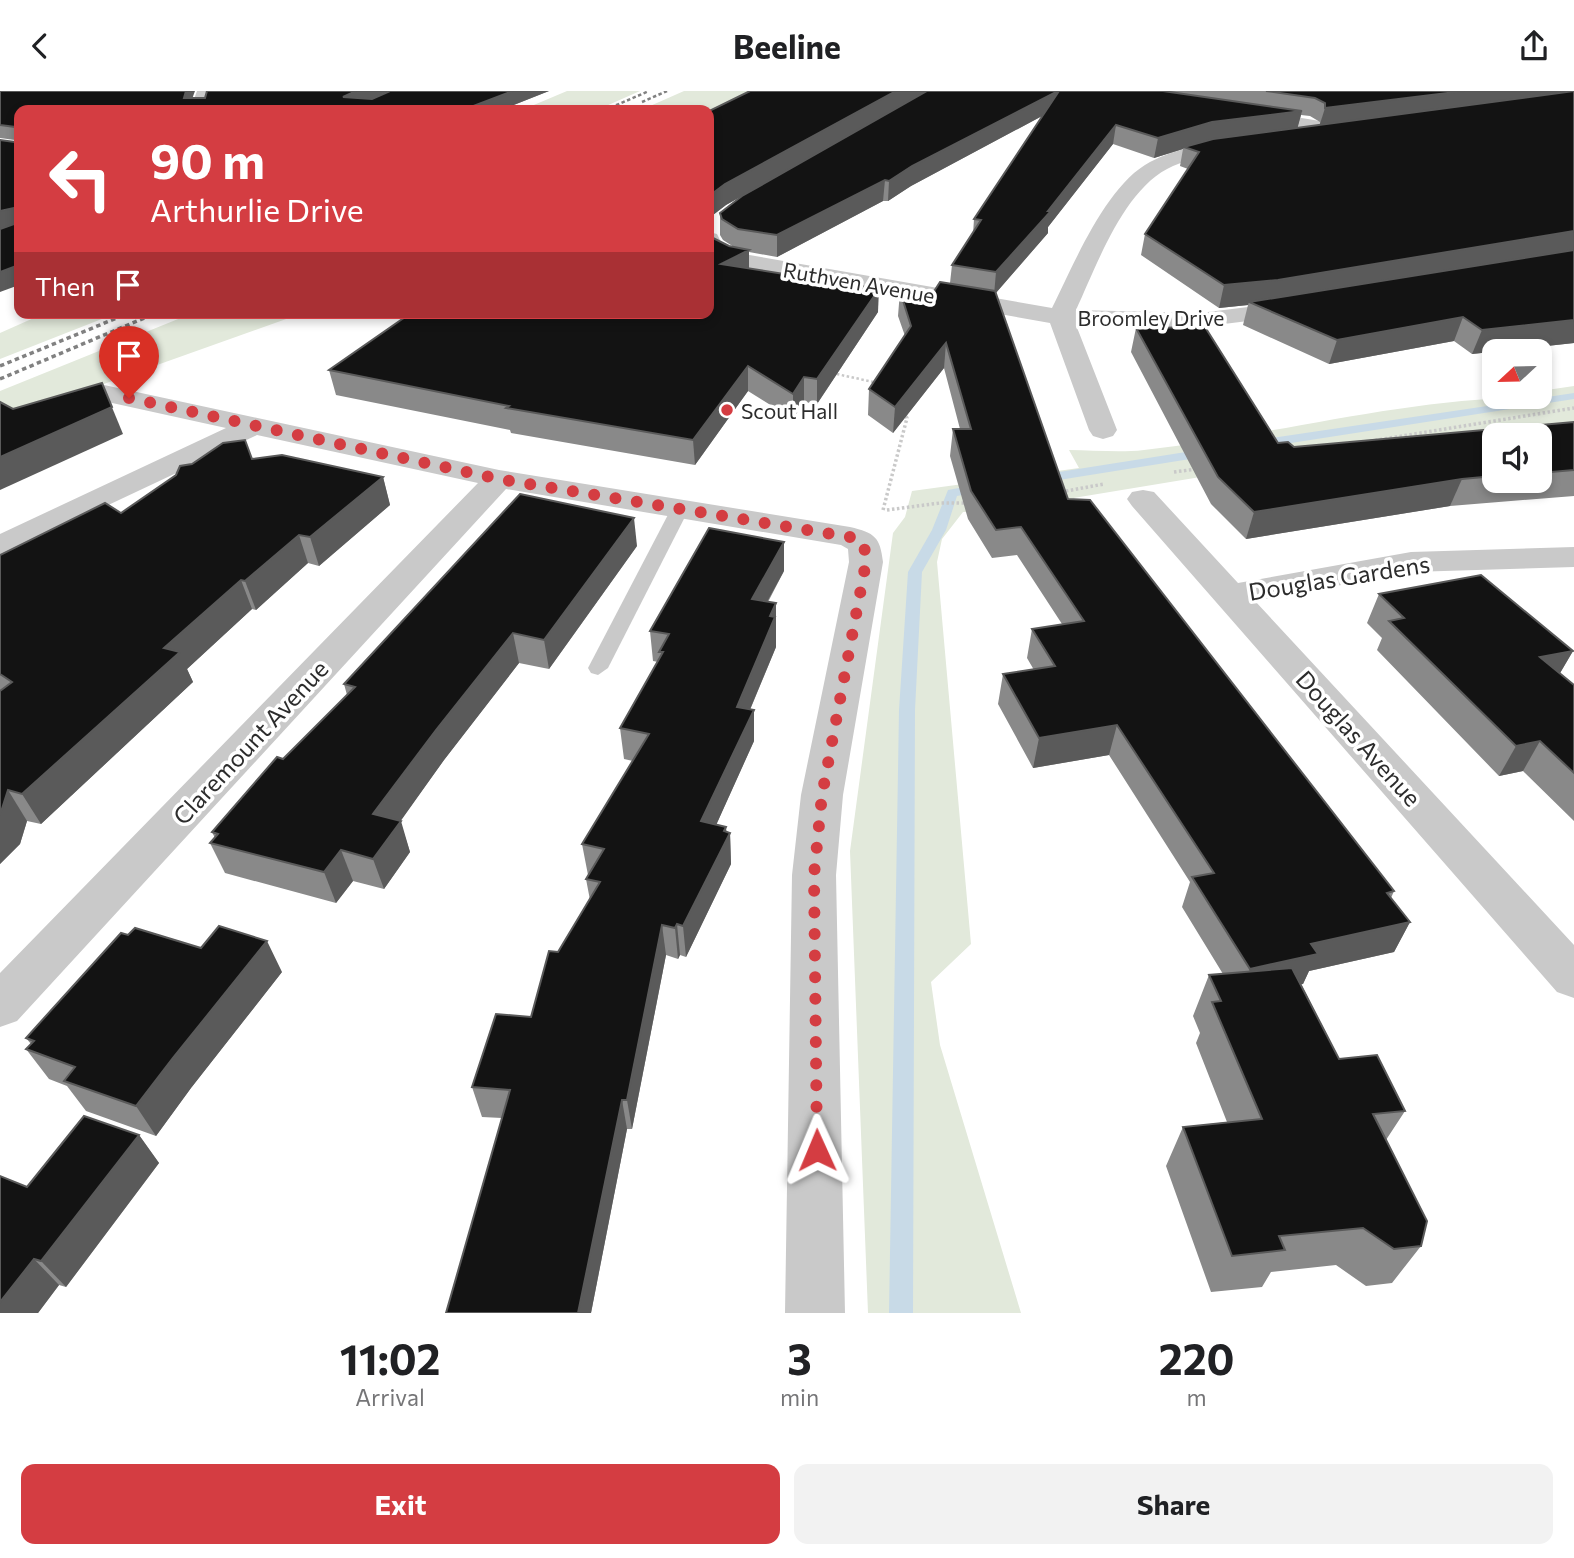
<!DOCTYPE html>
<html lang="en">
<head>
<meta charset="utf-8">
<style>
  :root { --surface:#fff; --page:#f2f2f2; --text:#202124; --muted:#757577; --accent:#d43d42 }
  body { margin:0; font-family:Commissioner,sans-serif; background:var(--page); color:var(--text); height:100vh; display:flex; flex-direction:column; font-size:26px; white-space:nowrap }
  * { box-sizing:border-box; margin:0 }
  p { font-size:23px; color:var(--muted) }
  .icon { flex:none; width:38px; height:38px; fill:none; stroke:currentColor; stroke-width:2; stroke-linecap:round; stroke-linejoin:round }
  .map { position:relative; height:1222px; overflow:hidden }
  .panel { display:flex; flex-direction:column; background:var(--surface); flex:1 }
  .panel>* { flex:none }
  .banner { position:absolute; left:14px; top:14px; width:700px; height:214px; border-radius:14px; box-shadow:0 4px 10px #0003; background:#d43d42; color:#fff; overflow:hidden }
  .needle { width:46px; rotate:248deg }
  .buttons { position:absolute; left:1482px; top:248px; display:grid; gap:14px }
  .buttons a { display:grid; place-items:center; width:70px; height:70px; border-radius:14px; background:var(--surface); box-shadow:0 4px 10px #0003; font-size:35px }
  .pin { position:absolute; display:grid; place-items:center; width:60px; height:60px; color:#fff; margin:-72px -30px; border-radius:50% 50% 50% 0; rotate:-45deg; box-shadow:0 0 7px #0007 }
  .pin .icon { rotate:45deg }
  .me { position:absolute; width:77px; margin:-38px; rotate:359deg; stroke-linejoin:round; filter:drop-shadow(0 0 5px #0008) }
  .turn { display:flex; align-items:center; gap:24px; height:147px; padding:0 21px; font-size:32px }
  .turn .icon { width:91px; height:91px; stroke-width:2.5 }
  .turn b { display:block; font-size:49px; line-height:60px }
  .then { display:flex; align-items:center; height:66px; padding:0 21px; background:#0003; gap:14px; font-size:26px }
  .eta { display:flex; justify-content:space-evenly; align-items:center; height:119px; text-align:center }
  .eta b { font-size:42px; font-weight:700; line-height:49px }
  .button { display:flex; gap:14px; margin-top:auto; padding:14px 21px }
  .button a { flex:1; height:80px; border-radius:14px; background:var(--accent); color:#fff; font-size:28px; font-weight:700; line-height:80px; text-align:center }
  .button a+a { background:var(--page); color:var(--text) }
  header { display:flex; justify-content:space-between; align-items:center; height:91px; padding:0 21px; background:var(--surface); font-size:32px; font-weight:700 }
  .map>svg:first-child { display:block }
</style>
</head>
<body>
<header><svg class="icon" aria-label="back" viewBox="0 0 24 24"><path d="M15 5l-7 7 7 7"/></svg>Beeline<svg class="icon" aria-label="share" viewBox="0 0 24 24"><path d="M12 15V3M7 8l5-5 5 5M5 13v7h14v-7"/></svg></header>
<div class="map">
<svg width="1574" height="1222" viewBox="0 0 1574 1222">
  <rect width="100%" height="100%" fill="#fff"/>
  <g fill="#e2e9db">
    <polygon points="567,0 640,0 597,19 522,19"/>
    <polygon points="684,0 780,0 709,36 709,19 641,19"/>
    <polygon points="45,222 117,222 0,268 0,242"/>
    <polygon points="193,222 303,222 0,330 0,300"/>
    <path d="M 1574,295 L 1574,333 L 1261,376 L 988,421 L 963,421 L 942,448 L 937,471 L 971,853 L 931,891 L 940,954 L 1021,1222 L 868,1222 L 850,760 L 893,442 L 905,426 L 912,400 L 1079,377 L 1069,359 C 1093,359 1119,362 1144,359 C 1276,344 1407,306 1540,306 L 1540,300 Z"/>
  </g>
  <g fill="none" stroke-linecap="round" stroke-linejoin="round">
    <g fill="#c8dae7" fill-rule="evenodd">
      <polygon points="1574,302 1574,308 1258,357 1252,353 1258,349"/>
      <polygon points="1205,358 1209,359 1209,365 1040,392 1034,388 1040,384"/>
      <polygon points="980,393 986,397 984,400 957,405 946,439 922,481 915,619 913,1222 889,1222 899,619 908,481 932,439 948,399"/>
    </g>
    <polyline stroke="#c9c9c9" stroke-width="2.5" stroke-dasharray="2.5 2.5" stroke-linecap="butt" points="832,282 878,292"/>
    <g stroke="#c9c9c9" stroke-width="3.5" stroke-dasharray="2.5 2.5" stroke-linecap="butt">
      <polyline points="1365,351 1574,317"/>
      <polyline points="1174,381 1197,378"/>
      <polyline points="1061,401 1104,393"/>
      <polyline points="883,419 907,327 904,323"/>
      <polyline points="887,419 940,412 969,412"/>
    </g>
    <polygon fill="#c9c9c9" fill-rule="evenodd" points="680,413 689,418 608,577 598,584 591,582 588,577 671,418"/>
    <g fill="#c9c9c9" fill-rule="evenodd">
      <polygon points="197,0 213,0 208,19 190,19"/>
      <polygon points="1248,18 1350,35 1359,40 1350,45 1242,27 1239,23"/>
      <path d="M 1234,49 L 1243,55 L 1241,59 C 1218,65 1195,65 1173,75 C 1124,96 1097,174 1076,219 L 1200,222 L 1296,210 L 1305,212 L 1308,217 L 1305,222 L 1296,224 L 1200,236 L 1076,234 L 1117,339 L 1113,345 L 1103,348 L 1093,345 L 1089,339 L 1050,232 L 731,175 L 709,163 L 709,141 L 717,143 L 721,151 L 738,162 L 1052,217 C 1074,173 1106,94 1150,71 C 1176,57 1206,53 1234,49 Z"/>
      <path d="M 104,294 L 499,379 L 850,436 C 875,442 880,446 883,471 L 843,704 L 836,784 L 845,1222 L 785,1222 L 792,784 L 801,704 L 849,471 L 848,458 L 841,454 L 506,398 L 17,930 L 0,936 L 0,882 L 478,392 L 257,344 L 0,465 L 0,443 L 226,337 L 94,308 L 90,302 L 94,296 Z"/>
      <polygon points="1143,399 1154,401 1238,492 1411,461 1574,456 1574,476 1411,481 1255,510 1574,854 1574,907 1557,901 1132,415 1127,408 1132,401"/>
    </g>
    <g stroke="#818181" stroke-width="2.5" stroke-dasharray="3.5 2.5" stroke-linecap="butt">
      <polyline points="642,11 667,0"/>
      <polyline points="605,19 649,0"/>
    </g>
    <g stroke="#818181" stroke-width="3.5" stroke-dasharray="4.5 3.5" stroke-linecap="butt">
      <polyline points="0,275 129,222"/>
      <polyline points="0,288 156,222"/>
    </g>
  </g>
  <g fill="#898989" fill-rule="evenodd">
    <polygon points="0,0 205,7 549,0 501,19 19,19 15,51 15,49 0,47"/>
    <path d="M 750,0 L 1574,0 L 1574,252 L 1472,263 L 1454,250 L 1329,273 L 1243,234 L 1248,214 L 1219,217 L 1141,164 L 1145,143 L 1188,78 L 1180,75 L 1183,58 L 1154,67 L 1113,53 L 1048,136 L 1048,142 L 996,202 L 1068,408 L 1394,800 L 1391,807 L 1410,831 L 1394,861 L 1309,880 L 1303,893 L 1301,893 L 1339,968 L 1405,1020 L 1386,1049 L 1421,1155 L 1392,1192 L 1366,1195 L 1336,1174 L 1271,1181 L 1262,1196 L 1211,1201 L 1166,1075 L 1183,1036 L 1227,1031 L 1196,952 L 1200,942 L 1193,925 L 1209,884 L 1223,883 L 1182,816 L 1190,791 L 1109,664 L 1033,677 L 998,613 L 1003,583 L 1034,579 L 1027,567 L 1032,538 L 1062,533 L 1017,464 L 992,467 L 968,428 L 950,365 L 953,338 L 960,338 L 944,277 L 893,342 L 868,324 L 869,298 L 905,245 L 898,225 L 900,200 L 931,205 L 950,192 L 952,174 L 973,143 L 974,128 L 1042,25 L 911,95 L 888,110 L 883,110 L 777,166 L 749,161 L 749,178 L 878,221 L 817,313 L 804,311 L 793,328 L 748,300 L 695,374 L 511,342 L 510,339 L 336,304 L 329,279 L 709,222 L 729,155 L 734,156 L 723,149 L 720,144 L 720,122 L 855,41 L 726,114 L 709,127 L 709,20 ZM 1301,24 L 1310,25 L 1320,31 L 1320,34 L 1297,37 Z"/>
    <path d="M 1136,237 L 1278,352 L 1294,356 L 1574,331 L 1574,405 L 1450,415 L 1246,448 L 1211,413 L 1131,261 ZM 1494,345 L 1540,345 L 1540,390 L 1494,390 Z"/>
    <polygon points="252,368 383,386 390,414 319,475 308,472 256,519 252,518 187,578 193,591 41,733 27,730 20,753 0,773 0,464 121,422 192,373"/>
    <polygon points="637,455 549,578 519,572 444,669 400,730 410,761 384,798 353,790 336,812 225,782 210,752 215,747 212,741 347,604 344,593"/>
    <polygon points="784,480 768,511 776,512 776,556 750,619 754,619 754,650 716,734 730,742 731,773 686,866 680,864 678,868 666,864 632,1038 627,1038 591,1222 446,1222 502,1027 482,1026 472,996 531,926 558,861 590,809 586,788 588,784 582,753 633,670 624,668 620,637 658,571 653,570 650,540"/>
    <polygon points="1379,503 1573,560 1560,582 1574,594 1574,730 1523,680 1499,685 1377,559 1382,547 1367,532"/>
    <polygon points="282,881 191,997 156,1045 86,1020 67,995 49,988 26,958 31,953 26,947"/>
    <polygon points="139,1044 159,1072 66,1196 59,1194 38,1222 0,1222 27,1096"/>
  </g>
  <g fill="#5a5a5a">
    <polygon points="186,0 195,0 188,19 184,7"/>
    <polygon points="356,0 389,0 346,19 343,6"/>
    <polygon points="513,0 549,0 501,19 463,19"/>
    <polygon points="896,0 928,0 726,114 709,127 709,105 725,93"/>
    <polygon points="1058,0 1060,0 1057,17 911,95 888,110 889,90 912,75"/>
    <polygon points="1464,0 1574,0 1319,36 1325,17"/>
    <polygon points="1302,20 1297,39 1184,56 1183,58 1154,67 1158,47 1212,31"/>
    <polygon points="1116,34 1113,53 1048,136 1048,142 994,204 996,181 1048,120"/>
    <polygon points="885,89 883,110 777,166 777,144"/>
    <polygon points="14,117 19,133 0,138 0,120"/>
    <polygon points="1574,140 1574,159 1249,211 1248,214 1219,217 1224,194"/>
    <polygon points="749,159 749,181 721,173"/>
    <polygon points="19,174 19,194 0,201 0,181"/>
    <polygon points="879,198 878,221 817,313 817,288"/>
    <polygon points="1463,226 1454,250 1329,273 1337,249"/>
    <polygon points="1574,229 1574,252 1472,263 1482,239"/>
    <polygon points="946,252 944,277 893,342 895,316"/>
    <polygon points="748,275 748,300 695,374 693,349"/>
    <polygon points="804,286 804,311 793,328 793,303"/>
    <polygon points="102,292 123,343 0,399 0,366"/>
    <polygon points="383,386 390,414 319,475 310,446"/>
    <polygon points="1462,388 1450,415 1246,448 1254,421"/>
    <polygon points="634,427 637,455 549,578 544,549"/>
    <polygon points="299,444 308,472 256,519 245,490"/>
    <polygon points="784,451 784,480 752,538 752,508"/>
    <polygon points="241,489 252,518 187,578 193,591 41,733 22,703 164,557"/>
    <polygon points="776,512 776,556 738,647 737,616"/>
    <polygon points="513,542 519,572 444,669 390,745 401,730 410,761 384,798 373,768 373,723 436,639"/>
    <polygon points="1573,560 1556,589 1540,566"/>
    <polygon points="754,619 754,650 704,761 701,730"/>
    <polygon points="1117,634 1109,664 1033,677 1039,647"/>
    <polygon points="1540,650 1523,680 1499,685 1516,655"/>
    <polygon points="8,699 27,730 20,753 0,773 0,724"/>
    <polygon points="726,736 727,748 730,742 731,773 686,866 683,835"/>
    <polygon points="341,759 353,790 336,812 324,781"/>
    <polygon points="1410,831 1394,861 1309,880 1303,893 1238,907 1250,878 1311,853"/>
    <polygon points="677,833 680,864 678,868 675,837"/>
    <polygon points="662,834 666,864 632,1038 627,1009"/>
    <polygon points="267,850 282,881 191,997 156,1045 136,1015 173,967"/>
    <polygon points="622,1009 627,1038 591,1222 578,1222"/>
    <polygon points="139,1044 159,1072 66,1196 41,1170"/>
    <polygon points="34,1168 59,1194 38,1222 0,1222 0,1211"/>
  </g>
  <g fill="#131313" stroke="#5a5a5a" stroke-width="2">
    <polygon points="0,0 186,0 184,7 205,7 207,0 356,0 343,6 372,8 390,0 513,0 463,19 19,19 19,174 0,181 0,138 14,133 14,117 0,120 0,49 15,51 15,36 0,34"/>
    <polygon points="750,0 896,0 725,93 709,105 709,23 711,22 709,22 709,20"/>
    <polygon points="927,0 1058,0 912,75 889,90 885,89 777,144 738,138 722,128 720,122 742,105"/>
    <polygon points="1059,0 1163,0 1302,20 1212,31 1158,47 1116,34 1048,120 1051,120 996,181 952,174 981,129 974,128"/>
    <polygon points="1266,0 1464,0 1325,17 1325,12 1315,7"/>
    <polygon points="1574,0 1574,140 1278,189 1224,194 1145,143 1199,61 1184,56 1213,48"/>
    <polygon points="709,145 729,155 749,159 721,173 879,198 817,288 804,286 793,303 748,275 693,349 506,317 509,315 329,279 411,222 709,222"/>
    <polygon points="1574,159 1574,229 1482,239 1463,226 1337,249 1249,211"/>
    <polygon points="940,191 995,200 1068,408 1090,409 1394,800 1387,802 1410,831 1311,853 1318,863 1250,878 1192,786 1214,782 1117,634 1039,647 1003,583 1055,575 1032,538 1084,530 1021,436 996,439 971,400 953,338 971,338 946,252 895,316 869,298 911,235 900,200 931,205"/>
    <polygon points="1205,236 1278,352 1288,351 1294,356 1574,331 1574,379 1540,382 1540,345 1494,345 1494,385 1462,388 1254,421 1218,386 1136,237"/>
    <polygon points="102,292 112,316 0,366 0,311 13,318"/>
    <polygon points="245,349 252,368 282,364 383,386 310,446 299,444 245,490 241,489 164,557 180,561 22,703 8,699 0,724 0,600 12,591 0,583 0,464 105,412 121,422 176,384 180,375 192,373 223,352"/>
    <polygon points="520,403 634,427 544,549 513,542 436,639 373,723 401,730 373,768 341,759 324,781 210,752 218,743 212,741 277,666 283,668 355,596 344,593"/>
    <polygon points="709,437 784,451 752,508 776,512 770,525 775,526 737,616 754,619 701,730 726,736 724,740 730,742 683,835 677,833 675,837 662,834 627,1009 622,1009 578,1222 446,1222 510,999 472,996 496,923 531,926 549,860 558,861 600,791 586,788 604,758 582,753 649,643 620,637 663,561 659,561 669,543 650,540"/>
    <polygon points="1481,484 1573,560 1540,566 1574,594 1574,682 1540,650 1516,655 1389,530 1404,527 1379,503"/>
    <polygon points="219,835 267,850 173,967 136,1015 64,990 75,976 26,958 34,950 26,947 121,842 128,844 135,837 201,857"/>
    <polygon points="1292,877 1339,968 1377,964 1405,1020 1373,1023 1427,1130 1421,1155 1394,1158 1363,1137 1279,1145 1285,1159 1232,1165 1183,1036 1262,1028 1212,911 1221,910 1209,884"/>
    <polygon points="84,1025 139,1044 41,1170 34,1168 0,1211 0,1085 27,1096"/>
  </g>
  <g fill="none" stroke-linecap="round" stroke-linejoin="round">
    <polyline stroke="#d43d42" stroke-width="12" stroke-dasharray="0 21.6" points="129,307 499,388 850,446 864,453 866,471 822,704 814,784 817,1059"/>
  </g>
  <circle fill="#d43d42" stroke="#fff" stroke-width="2.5" cx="727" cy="319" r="7"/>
  <g text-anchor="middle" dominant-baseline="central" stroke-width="7" stroke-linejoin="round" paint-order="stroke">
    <g font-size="21" fill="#2c2c2c" stroke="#fff">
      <text transform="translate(859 191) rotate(10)">Ruthven Avenue</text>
      <text x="1151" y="226">Broomley Drive</text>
    </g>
    <g font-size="21" fill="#2c2c2c" stroke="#fff" text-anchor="start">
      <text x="741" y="319">Scout Hall</text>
    </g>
    <g font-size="24" fill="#2c2c2c" stroke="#fff">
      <text transform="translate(1339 486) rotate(-9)">Douglas Gardens</text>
      <text transform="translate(1359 647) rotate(48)">Douglas Avenue</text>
      <text transform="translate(250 651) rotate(-47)">Claremount Avenue</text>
    </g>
  </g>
</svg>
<div class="buttons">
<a><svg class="needle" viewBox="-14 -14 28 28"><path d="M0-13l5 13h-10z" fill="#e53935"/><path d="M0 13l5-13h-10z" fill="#757577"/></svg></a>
<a><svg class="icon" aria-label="sound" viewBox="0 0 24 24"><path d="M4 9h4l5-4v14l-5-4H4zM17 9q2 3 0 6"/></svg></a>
</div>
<div class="pin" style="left:129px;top:307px;background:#d93025"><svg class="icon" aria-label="arrive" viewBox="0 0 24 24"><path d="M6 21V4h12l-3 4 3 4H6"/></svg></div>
<svg class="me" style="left:817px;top:1059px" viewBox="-20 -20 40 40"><path d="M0-17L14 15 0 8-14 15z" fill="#d43d42" stroke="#fff" stroke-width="4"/></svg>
<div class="banner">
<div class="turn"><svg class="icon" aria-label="left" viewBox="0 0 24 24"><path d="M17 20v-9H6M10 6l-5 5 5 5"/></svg><div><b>90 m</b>Arthurlie Drive</div></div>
<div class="then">Then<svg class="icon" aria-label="arrive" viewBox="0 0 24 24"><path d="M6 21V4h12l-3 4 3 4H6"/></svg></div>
</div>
</div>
<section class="panel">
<div class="eta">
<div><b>11:02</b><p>Arrival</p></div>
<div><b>3</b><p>min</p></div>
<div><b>220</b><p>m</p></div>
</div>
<div class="button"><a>Exit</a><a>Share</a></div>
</section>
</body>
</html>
